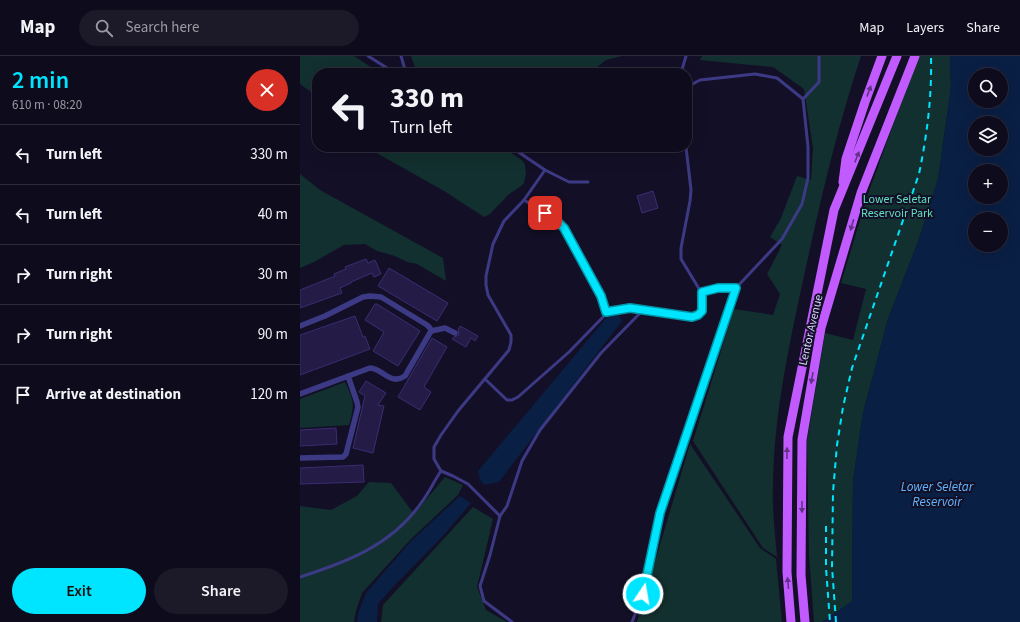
<!DOCTYPE html>
<html lang="en">
<head>
<meta charset="utf-8">
<style>
  :root { --surface:#0e0b1c; --page:#1c1929; --text:#f1f3f6; --muted:#9b9ba3; --line:#2e2b3b; --accent:#00e5ff }
  body { margin:0; font-family:"Source Sans 3",sans-serif; background:var(--page); color:var(--text); height:100vh; display:flex; flex-direction:column; font-size:15px; white-space:nowrap }
  * { box-sizing:border-box; margin:0 }
  p { font-size:13px; color:var(--muted) }
  .icon { flex:none; width:22px; height:22px; fill:none; stroke:currentColor; stroke-width:2; stroke-linecap:round; stroke-linejoin:round }
  .map { position:relative; flex:1; overflow:hidden }
  .sheet { display:flex; flex-direction:column; background:var(--surface); width:300px }
  .sheet>* { flex:none }
  .guide { position:absolute; left:12px; top:12px; width:380px; height:84px; border-radius:16px; box-shadow:0 4px 16px #0002,0 0 0 1px var(--line); background:#0e0b1c; color:var(--text); overflow:hidden }
  .tools { position:absolute; left:668px; top:12px; display:grid; gap:8px }
  .tools a { display:grid; place-items:center; width:40px; height:40px; border-radius:50%; background:var(--surface); box-shadow:0 4px 16px #0002,0 0 0 1px var(--line); font-size:20px }
  .pin { position:absolute; display:grid; place-items:center; width:34px; height:34px; color:#fff; margin:-17px; border-radius:8px; box-shadow:0 2px 6px #0006 }
  .me { position:absolute; width:44px; margin:-22px; rotate:12deg; stroke-linejoin:round; filter:drop-shadow(0 0 3px #0008) }
  .turn { display:flex; align-items:center; gap:14px; height:84px; padding:0 12px; font-size:18px }
  .turn .icon { width:52px; height:52px; stroke-width:2.5 }
  .turn b { display:block; font-size:28px; line-height:34px }
  .round { display:grid; place-items:center; flex:none; width:42px; height:42px; border-radius:21px; background:var(--page) }
  .overview { display:flex; align-items:center; justify-content:space-between; height:68px; padding:0 12px }
  h1 { font-size:24px; font-weight:600; line-height:30px; color:var(--accent) }
  .action { display:flex; gap:8px; margin-top:auto; padding:8px 12px }
  .action a { flex:1; height:46px; border-radius:24px; background:var(--accent); color:#111; font-size:16px; font-weight:600; line-height:46px; text-align:center }
  .action a+a { background:var(--page); color:var(--text) }
  ul { padding:0; list-style:none }
  li { display:flex; align-items:center; gap:12px; height:60px; padding:0 12px; border-top:1px solid var(--line) }
  li div { flex:1 }
  li b { display:block; font-size:15px }
  li em { font-style:normal }
  header { display:flex; align-items:center; gap:24px; box-sizing:border-box; height:56px; padding:0 20px; background:var(--surface); border-bottom:1px solid var(--line) }
  header strong { font-size:19px }
  nav { display:flex; gap:22px; margin-inline-start:auto; font-size:14px }
  .search { width:280px; height:36px; background:var(--page); display:flex; align-items:center; gap:10px; box-sizing:border-box; padding:0 14px; border-radius:22px; color:var(--muted); font-size:15px }
  main { display:flex; flex:1; min-height:0 }
  .map>svg:first-child { display:block }
</style>
</head>
<body>
<header>
<strong>Map</strong>
<div class="search"><svg class="icon" aria-label="search" viewBox="0 0 24 24"><circle cx="10" cy="10" r="6"/><path d="M15 15l6 6"/></svg>Search here</div>
<nav><a>Map</a><a>Layers</a><a>Share</a></nav>
</header>
<main>
<section class="sheet">
<div class="overview"><div><h1>2 min</h1><p>610 m · 08:20</p></div><a class="round" style="background:#d93025;color:#fff"><svg class="icon" aria-label="close" viewBox="0 0 24 24"><path d="M6 6l12 12M18 6L6 18"/></svg></a></div>
<ul>
<li><svg class="icon" aria-label="left" viewBox="0 0 24 24"><path d="M17 20v-9H6M10 6l-5 5 5 5"/></svg><div><b>Turn left</b></div><em>330 m</em></li>
<li><svg class="icon" aria-label="left" viewBox="0 0 24 24"><path d="M17 20v-9H6M10 6l-5 5 5 5"/></svg><div><b>Turn left</b></div><em>40 m</em></li>
<li><svg class="icon" aria-label="right" viewBox="0 0 24 24"><path d="M7 20v-9h11M14 6l5 5-5 5"/></svg><div><b>Turn right</b></div><em>30 m</em></li>
<li><svg class="icon" aria-label="right" viewBox="0 0 24 24"><path d="M7 20v-9h11M14 6l5 5-5 5"/></svg><div><b>Turn right</b></div><em>90 m</em></li>
<li><svg class="icon" aria-label="arrive" viewBox="0 0 24 24"><path d="M6 21V4h12l-3 4 3 4H6"/></svg><div><b>Arrive at destination</b></div><em>120 m</em></li>
</ul>
<div class="action"><a>Exit</a><a>Share</a></div>
</section>
<div class="map">
<svg width="720" height="566" viewBox="0 0 720 566">
  <rect width="100%" height="100%" fill="#130f26"/>
  <g fill="#12302f">
    <polygon points="0,0 54,0 80,17 17,17 17,45 11,36 0,28"/>
    <polygon points="111,0 322,0 306,4 290,17 117,17"/>
    <path d="M 402,0 L 561,0 C 537,72 520,146 504,220 C 489,289 474,358 473,429 C 472,453 475,477 477,501 L 463,492 L 393,385 L 434,253 L 473,259 L 480,238 L 467,218 L 482,189 L 470,181 L 481,162 L 497,120 L 511,124 L 513,92 L 504,33 L 473,11 L 400,4 Z"/>
    <polygon points="618,0 650,0 651,31 638,123 619,183 588,263 563,357 553,425 552,546 522,566 514,566 509,499 507,385 525,277 553,284 566,233 541,227 568,138"/>
    <polygon points="66,91 203,91 223,105 225,109 226,118 224,127 220,131 209,138 190,158 184,161 144,135"/>
    <polygon points="0,118 20,134 143,202 146,225 117,208 107,206 95,200 77,195 65,188 44,189 14,206 0,212"/>
    <path d="M 45,326 C 54,345 55,348 49,369 L 0,372 L 0,343 Z"/>
    <polygon points="390,388 460,492 476,503 482,566 337,566"/>
    <polygon points="145,421 163,429 158,439 112,482 62,537 56,555 54,566 0,566 0,450 31,454 57,440 69,426 91,427 114,458"/>
    <polygon points="173,451 193,463 177,531 186,554 207,566 81,566 83,549"/>
  </g>
  <g fill="#0a1f44" fill-rule="evenodd">
    <path d="M 650,0 L 720,0 L 720,566 L 522,566 L 552,545 L 553,425 L 563,357 L 588,263 L 619,183 L 638,123 L 651,31 ZM 675,19 L 701,19 L 701,45 L 675,45 ZM 675,67 L 701,67 L 701,93 L 675,93 ZM 675,115 L 701,115 L 701,141 L 675,141 ZM 675,163 L 701,163 L 701,189 L 675,189 Z"/>
    <polygon points="318,258 322,265 199,426 184,429 180,424 178,415 307,261"/>
    <polygon points="160,440 171,447 143,480 91,533 78,548 77,566 57,566 58,557 66,537 112,484"/>
  </g>
  <g fill="#241b47" stroke="#3b2d73">
    <polygon points="353,135 358,152 342,157 337,140"/>
    <polygon points="66,203 68,207 75,204 81,218 74,221 72,217 51,226 51,227 40,232 42,237 0,252 0,234 35,220 34,218 46,213 45,211"/>
    <polygon points="89,212 148,247 137,265 78,230"/>
    <polygon points="75,248 77,248 120,275 98,310 73,295 84,276 65,264"/>
    <polygon points="55,260 63,281 65,280 70,293 0,319 0,279"/>
    <polygon points="160,270 178,280 175,285 171,282 166,291 152,283 154,281 159,279 158,274"/>
    <polygon points="132,282 147,291 124,331 131,336 120,354 98,341"/>
    <polygon points="66,325 86,337 78,349 84,350 73,397 53,392 65,340 59,336"/>
    <polygon points="36,372 37,388 0,390 0,374"/>
    <polygon points="63,409 64,426 0,428 0,412"/>
  </g>
  <g fill="none" stroke-linecap="round" stroke-linejoin="round">
    <g stroke="#3d3a85" stroke-width="3">
      <polyline points="68,0 95,17"/>
      <polyline points="101,0 106,17"/>
      <polyline points="381,17 386,0"/>
      <polyline points="503,43 519,26 519,0"/>
      <polyline points="211,91 245,114 269,126 288,126"/>
      <polyline points="401,236 418,231 436,232"/>
      <polyline points="306,256 330,252 392,261 398,259 402,255 401,236 381,203 381,192 390,145 391,134 386,91"/>
      <polyline points="185,323 207,344 212,344 218,341 269,296 303,261 306,256 301,240 264,172 255,164 224,144"/>
      <polyline points="200,460 168,428 153,420 141,415 134,403 134,391 141,379 158,355 209,294 211,286 211,279 188,239 186,229 186,220 193,188 204,165 224,144 245,114"/>
      <path d="M 0,521 C 47,506 92,489 121,447 C 129,437 134,425 141,415"/>
      <polyline points="212,566 184,545 180,530 190,499 200,460 207,450 222,405 240,374 301,297 343,254"/>
      <polyline points="332,566 343,538 360,457 436,232 482,183 502,148 508,122 508,91 503,43 477,22 455,18 400,24 387,31"/>
    </g>
    <g stroke="#3d3a85" stroke-width="5.5">
      <polyline points="0,270 25,260 63,241 70,240 81,241 127,269 130,272 131,275"/>
      <polyline points="131,275 145,272 155,277"/>
      <path d="M 0,338 L 70,312 C 84,313 90,330 105,320 L 131,275"/>
      <polyline points="0,402 43,401 46,398 58,351 57,346 48,320"/>
    </g>
    <g stroke="#c25bff" stroke-width="9">
      <polyline points="543,126 546,103 565,46 582,0"/>
      <polyline points="491,566 487,516 488,381 534,154 597,0"/>
      <polyline points="505,566 501,519 502,384 521,272 561,137 615,0"/>
    </g>
    <g stroke="#00e5ff" stroke-width="2" stroke-dasharray="6 5" stroke-linecap="butt">
      <polyline points="526,470 526,512 530,566"/>
      <path d="M 536,566 L 532,511 L 533,436 L 537,389 L 543,351 L 552,312 L 619,118 C 627,79 632,41 631,0"/>
    </g>
  </g>
  <defs><path id="oneway-solid" d="M-6-.8H1V-3.2L6.5 0L1 3.2V.8H-6Z"/></defs>
  <g fill="#623188">
    <use href="#oneway-solid" transform="translate(569 35) rotate(-70)"/>
    <use href="#oneway-solid" transform="translate(557 101) rotate(-68)"/>
    <use href="#oneway-solid" transform="translate(552 169) rotate(107)"/>
    <use href="#oneway-solid" transform="translate(512 322) rotate(100)"/>
    <use href="#oneway-solid" transform="translate(487 397) rotate(-90)"/>
    <use href="#oneway-solid" transform="translate(502 451) rotate(90)"/>
    <use href="#oneway-solid" transform="translate(488 527) rotate(-95)"/>
  </g>
  <g fill="none" stroke-linecap="round" stroke-linejoin="round">
    <g stroke="#0095a6" stroke-width="10">
      <polyline id="route" points="245,157 256,164 264,172 301,240 306,256 330,252 392,261 398,259 402,255 402,236 418,232 436,232 360,457 343,538"/>
    </g>
    <use href="#route" stroke="#00e5ff" stroke-width="7"/>
  </g>
  <g text-anchor="middle" dominant-baseline="central" stroke-width="4" stroke-linejoin="round" paint-order="stroke">
    <g font-size="12" fill="#5fe0c0" stroke="#130f26">
      <text x="597" y="143">Lower Seletar<tspan x="597" dy="14">Reservoir Park</tspan></text>
    </g>
    <g font-size="12" fill="#d9d4ff" stroke="#130f26">
      <text transform="translate(511 274) rotate(-77)">Lentor Avenue</text>
    </g>
    <g font-size="13" font-style="italic" fill="#62b6ff" stroke="#130f26">
      <text x="637" y="431">Lower Seletar<tspan x="637" dy="15">Reservoir</tspan></text>
    </g>
  </g>
</svg>
<div class="tools">
<a><svg class="icon" aria-label="search" viewBox="0 0 24 24"><circle cx="10" cy="10" r="6"/><path d="M15 15l6 6"/></svg></a>
<a><svg class="icon" aria-label="layers" viewBox="0 0 24 24"><path d="M12 4l9 5-9 5-9-5zM3 14l9 5 9-5"/></svg></a>
<a>+</a>
<a>−</a>
</div>
<div class="pin" style="left:245px;top:157px;background:#d93025"><svg class="icon" aria-label="arrive" viewBox="0 0 24 24"><path d="M6 21V4h12l-3 4 3 4H6"/></svg></div>
<svg class="me" style="left:343px;top:538px" viewBox="-20 -20 40 40"><circle r="17" fill="#00e5ff" stroke="#fff" stroke-width="3"/><path d="M0-11L8 9 0 5-8 9z" fill="#fff"/></svg>
<div class="guide">
<div class="turn"><svg class="icon" aria-label="left" viewBox="0 0 24 24"><path d="M17 20v-9H6M10 6l-5 5 5 5"/></svg><div><b>330 m</b>Turn left</div></div>
</div>
</div>
</main>
</body>
</html>
